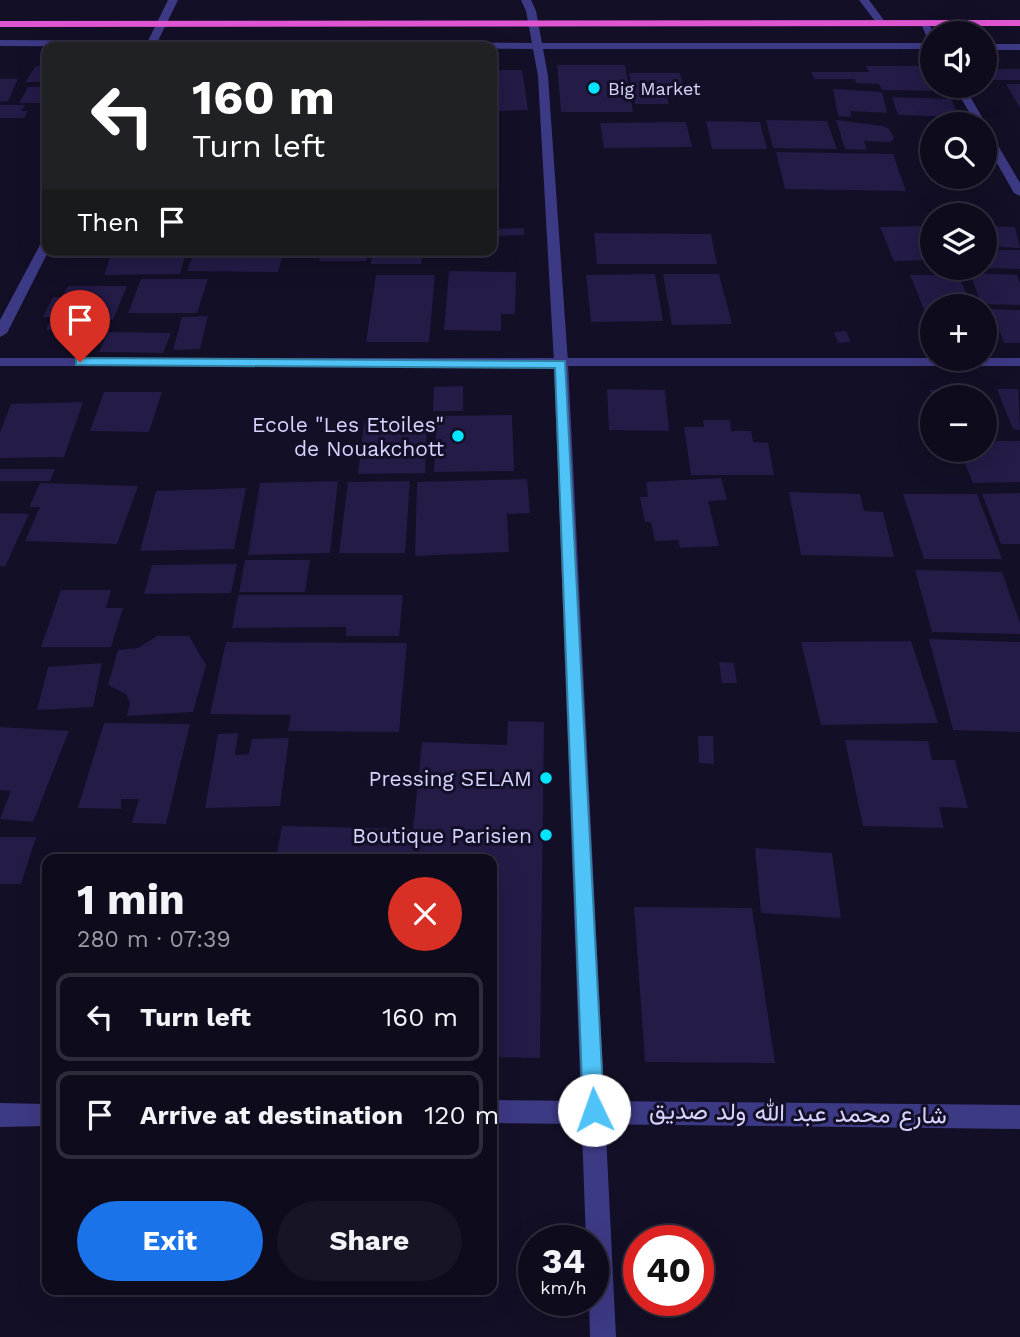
<!DOCTYPE html>
<html lang="en">
<head>
<meta charset="utf-8">
<style>
  :root { --surface:#0e0b1c; --page:#171425; --text:#f1f3f6; --muted:#9b9ba3; --line:#2e2b3b; --accent:#1a73e8 }
  body { margin:0; font-family:"Work Sans",Vazirmatn,sans-serif; background:var(--page); color:var(--text); height:100vh; display:flex; flex-direction:column; font-size:26px; white-space:nowrap }
  * { box-sizing:border-box; margin:0 }
  p { font-size:23px; color:var(--muted) }
  .icon { flex:none; width:38px; height:38px; fill:none; stroke:currentColor; stroke-width:2; stroke-linecap:round; stroke-linejoin:round }
  .map { position:relative; flex:1; overflow:hidden }
  .side { position:absolute; left:42px; top:854px; width:455px; height:441px; display:flex; flex-direction:column; background:var(--surface); border-radius:14px; box-shadow:0 7px 28px #0002,0 0 0 2px var(--line) }
  .side>* { flex:none }
  .banner { position:absolute; left:42px; top:42px; width:455px; height:214px; border-radius:14px; box-shadow:0 7px 28px #0002,0 0 0 2px var(--line); background:#202124; color:#fff; overflow:hidden }
  .fabs { position:absolute; left:920px; top:21px; display:grid; gap:14px }
  .fabs a { display:grid; place-items:center; width:77px; height:77px; border-radius:50%; background:var(--surface); box-shadow:0 7px 28px #0002,0 0 0 2px var(--line); font-size:35px }
  .speed { position:absolute; left:518px; top:1225px; display:flex; gap:14px; font-size:35px; font-weight:700; text-align:center }
  .speed>* { display:grid; place-content:center; width:91px; height:91px; border-radius:50%; background:var(--surface); box-shadow:0 7px 28px #0002,0 0 0 2px var(--line); line-height:1 }
  .speed small { font-size:18px; font-weight:400 }
  .speed .limit { border:10px solid #d22; background:#fff; color:#111 }
  .pin { position:absolute; display:grid; place-items:center; width:60px; height:60px; color:#fff; margin:-72px -30px; border-radius:50% 50% 50% 0; rotate:-45deg; box-shadow:0 0 7px #0007 }
  .pin .icon { rotate:45deg }
  .me { position:absolute; width:77px; margin:-38px; rotate:357deg; stroke-linejoin:round; filter:drop-shadow(0 0 5px #0008) }
  .turn { display:flex; align-items:center; gap:24px; height:147px; padding:0 35px; font-size:32px }
  .turn .icon { width:91px; height:91px; stroke-width:2.5 }
  .turn b { display:block; font-size:49px; line-height:60px }
  .then { display:flex; align-items:center; height:66px; padding:0 35px; background:#0003; gap:14px; font-size:26px }
  .round { display:grid; place-items:center; flex:none; width:74px; height:74px; border-radius:37px; background:var(--page) }
  .overview { display:flex; align-items:center; justify-content:space-between; height:119px; padding:0 35px }
  h1 { font-size:42px; font-weight:700; line-height:52px }
  .button { display:flex; gap:14px; margin-top:auto; padding:14px 35px }
  .button a { flex:1; height:80px; border-radius:42px; background:var(--accent); color:#fff; font-size:28px; font-weight:700; line-height:80px; text-align:center }
  .button a+a { background:var(--page); color:var(--text) }
  ul { padding:0; list-style:none }
  li { display:flex; align-items:center; gap:21px; height:88px; margin:0 14px 10px; padding:0 21px; border:4px solid var(--line); border-radius:14px }
  li div { flex:1 }
  li b { display:block; font-size:26px }
  li em { font-style:normal }
  .map>svg:first-child { display:block }
</style>
</head>
<body>
<div class="map">
<svg width="1020" height="1337" viewBox="0 0 1020 1337">
  <rect width="100%" height="100%" fill="#130f26"/>
  <g fill="#241b47">
    <polygon points="557,65 625,65 633,112 561,112"/>
    <polygon points="36,66 47,66 47,82 25,82"/>
    <polygon points="866,66 933,66 933,86 944,86 946,91 882,90 879,84 856,83 855,79 814,79 811,72 869,72"/>
    <rect x="985" y="69" width="35" height="11"/>
    <polygon points="492,70 522,70 528,110 499,111 497,97 492,97"/>
    <polygon points="629,73 680,73 686,97 667,98 669,104 635,104"/>
    <polygon points="0,79 18,79 8,101 0,102"/>
    <polygon points="1006,84 1020,84 1020,108"/>
    <polygon points="28,87 47,87 47,103 19,103"/>
    <polygon points="833,89 882,92 887,113 850,111 852,117 838,116"/>
    <polygon points="892,97 951,99 959,117 898,115"/>
    <polygon points="0,105 25,105 21,111 28,111 24,118 0,118"/>
    <polygon points="766,120 827,121 837,149 773,148"/>
    <polygon points="836,120 883,126 889,129 894,138 891,142 864,141 867,150 845,149"/>
    <polygon points="706,121 760,122 767,149 712,149"/>
    <polygon points="686,122 692,147 604,148 600,123"/>
    <polygon points="776,152 893,154 906,191 785,189"/>
    <polygon points="933,226 933,260 894,261 880,227"/>
    <polygon points="985,226 1015,227 1020,248 985,246"/>
    <polygon points="524,228 524,235 492,236 492,229"/>
    <polygon points="594,233 711,234 717,264 597,264"/>
    <polygon points="113,250 187,250 180,274 104,275"/>
    <polygon points="195,250 284,250 278,272 187,271"/>
    <polygon points="322,250 368,250 366,261 319,261"/>
    <polygon points="373,250 440,250 439,257 422,257 421,264 371,264"/>
    <polygon points="985,250 1020,250 1020,269 988,268"/>
    <polygon points="449,271 516,272 515,314 501,314 501,331 444,330"/>
    <polygon points="970,273 1017,275 1020,283 1020,305 981,304"/>
    <polygon points="655,274 663,321 591,322 586,275"/>
    <polygon points="663,274 719,274 732,324 672,325"/>
    <polygon points="376,275 435,275 429,342 366,342"/>
    <polygon points="910,275 958,275 972,306 933,306 933,332"/>
    <polygon points="141,279 208,279 197,313 128,313"/>
    <polygon points="68,286 127,286 113,320 92,320 88,330 46,330 52,317 43,317 53,297 62,297"/>
    <polygon points="991,309 1020,310 1020,343 1004,343"/>
    <polygon points="208,316 200,349 173,350 182,317"/>
    <polygon points="846,331 851,342 838,343 834,332"/>
    <polygon points="108,332 171,333 163,353 99,352"/>
    <polygon points="463,386 463,411 433,411 434,387"/>
    <polygon points="607,389 665,390 669,431 609,430"/>
    <polygon points="997,389 1018,389 1020,430 1013,429"/>
    <polygon points="930,390 953,390 956,397 932,397"/>
    <polygon points="104,392 162,392 149,432 90,431"/>
    <polygon points="83,402 64,457 0,458 0,432 11,404"/>
    <polygon points="512,415 514,471 434,472 437,416"/>
    <polygon points="703,420 730,420 731,431 751,431 753,442 768,443 774,475 691,475 684,427 704,427"/>
    <polygon points="427,421 425,473 358,474 364,422"/>
    <polygon points="985,441 1020,441 1020,482 973,483 959,450 985,450"/>
    <polygon points="0,469 55,469 50,481 0,481"/>
    <polygon points="721,478 727,500 708,501 719,546 680,548 678,540 655,541 651,522 645,522 640,497 648,497 646,482"/>
    <polygon points="527,479 530,513 507,514 509,552 415,556 417,482"/>
    <polygon points="338,481 330,553 248,555 260,483"/>
    <polygon points="410,481 405,553 339,553 348,482"/>
    <polygon points="40,483 138,486 117,544 25,541 40,507 29,507"/>
    <polygon points="246,488 234,549 140,551 156,491"/>
    <polygon points="789,492 860,494 864,511 883,512 894,557 801,555"/>
    <polygon points="1020,493 1020,544 1001,544 982,494"/>
    <polygon points="903,494 977,494 1002,559 924,559"/>
    <polygon points="0,513 29,514 5,567 0,566"/>
    <polygon points="245,560 310,560 305,592 239,592"/>
    <polygon points="237,564 231,593 144,594 152,565"/>
    <polygon points="915,570 1002,572 1020,623 1020,634 932,632"/>
    <polygon points="61,590 111,590 106,608 123,608 111,647 41,647"/>
    <polygon points="238,595 403,595 399,636 346,636 346,627 232,628"/>
    <polygon points="157,636 189,636 206,665 193,712 127,716 130,703 126,694 108,685 118,650 138,648"/>
    <polygon points="929,639 1020,642 1020,732 953,730"/>
    <polygon points="911,641 938,723 821,725 801,642"/>
    <polygon points="226,642 407,643 399,732 288,731 291,715 210,714"/>
    <polygon points="719,662 734,663 737,683 722,683"/>
    <polygon points="102,663 93,707 37,710 48,667"/>
    <polygon points="508,721 544,722 540,1058 492,1057 492,859 276,859 282,826 413,829 422,742 507,745"/>
    <polygon points="104,723 190,724 166,824 132,823 139,799 121,799 121,809 78,808"/>
    <polygon points="0,727 69,731 33,822 0,819 11,791 0,790"/>
    <polygon points="238,733 235,755 249,754 252,739 289,738 280,806 205,808 218,734"/>
    <polygon points="698,736 713,736 714,764 699,763"/>
    <polygon points="845,740 928,741 932,760 955,760 968,808 939,807 944,828 863,826"/>
    <polygon points="0,837 36,837 21,884 0,884"/>
    <polygon points="755,848 832,853 841,918 761,913"/>
    <polygon points="634,907 752,908 775,1063 645,1062"/>
  </g>
  <g fill="none" stroke-linecap="round" stroke-linejoin="round">
    <polygon fill="#3d3a85" fill-rule="evenodd" points="0,40 537,43 541,46 537,49 0,46"/>
    <g fill="#3d3a85" fill-rule="evenodd">
      <polygon points="168,0 178,0 155,47 145,47"/>
      <polygon points="859,0 869,0 886,23 884,25 878,25"/>
      <polygon points="920,21 928,23 934,33 933,43 928,40"/>
      <polygon points="933,43 933,49 537,49 532,46 537,43"/>
      <rect x="985" y="44" width="35" height="6"/>
      <polygon points="954,86 964,86 986,124 985,126 976,124"/>
      <polygon points="985,129 990,132 1020,183 1020,196 1014,193 985,142"/>
      <polygon points="47,239 49,250 7,333 0,337 0,320 41,243"/>
      <rect x="0" y="358" width="1020" height="8"/>
      <polygon points="492,1100 1020,1105 1020,1129 492,1123"/>
      <polygon points="0,1103 47,1104 47,1126 0,1127"/>
    </g>
    <polygon fill="#3d3a85" fill-rule="evenodd" points="521,0 531,0 536,11 548,76 568,363 616,1337 590,1337 589,1300 593,1300 593,1241 586,1241 554,363 538,76 526,11"/>
    <polygon fill="#e055d1" fill-rule="evenodd" points="1020,20 1020,26 0,27 0,21"/>
  </g>
  <polygon fill="#4fc3f7" stroke="#337fa1" stroke-width="2" points="80,358 565,361 604,1110 601,1118 594,1121 587,1118 583,1110 555,368 76,365 76,359"/>
  <g fill="#00e5ff" stroke="#130f26" stroke-width="2.5">
    <circle cx="594" cy="88" r="7"/>
    <circle cx="458" cy="436" r="7"/>
    <circle cx="546" cy="778" r="7"/>
    <circle cx="546" cy="835" r="7"/>
  </g>
  <g text-anchor="middle" dominant-baseline="central" stroke-width="6" stroke-linejoin="round" paint-order="stroke">
    <g font-size="18" fill="#d9d4ff" stroke="#130f26" text-anchor="start">
      <text x="608" y="88">Big Market</text>
    </g>
    <g font-size="21" fill="#d9d4ff" stroke="#130f26" text-anchor="end">
      <text x="444" y="424">Ecole "Les Etoiles"<tspan x="444" dy="24">de Nouakchott</tspan></text>
      <text x="532" y="778">Pressing SELAM</text>
      <text x="532" y="835">Boutique Parisien</text>
    </g>
    <g font-size="24" fill="#d9d4ff" stroke="#130f26">
      <text transform="translate(798 1113) rotate(1)">شارع محمد عبد الله ولد صديق</text>
    </g>
  </g>
</svg>
<div class="fabs">
<a><svg class="icon" aria-label="sound" viewBox="0 0 24 24"><path d="M4 9h4l5-4v14l-5-4H4zM17 9q2 3 0 6"/></svg></a>
<a><svg class="icon" aria-label="search" viewBox="0 0 24 24"><circle cx="10" cy="10" r="6"/><path d="M15 15l6 6"/></svg></a>
<a><svg class="icon" aria-label="layers" viewBox="0 0 24 24"><path d="M12 4l9 5-9 5-9-5zM3 14l9 5 9-5"/></svg></a>
<a>+</a>
<a>−</a>
</div>
<div class="speed"><div>34<small>km/h</small></div><div class="limit">40</div></div>
<div class="pin" style="left:80px;top:362px;background:#d93025"><svg class="icon" aria-label="arrive" viewBox="0 0 24 24"><path d="M6 21V4h12l-3 4 3 4H6"/></svg></div>
<svg class="me" style="left:594px;top:1110px" viewBox="-20 -20 40 40"><circle r="19" fill="#fff"/><path d="M0-13L10 11 0 6-10 11z" fill="#4fc3f7"/></svg>
<div class="banner">
<div class="turn"><svg class="icon" aria-label="left" viewBox="0 0 24 24"><path d="M17 20v-9H6M10 6l-5 5 5 5"/></svg><div><b>160 m</b>Turn left</div></div>
<div class="then">Then<svg class="icon" aria-label="arrive" viewBox="0 0 24 24"><path d="M6 21V4h12l-3 4 3 4H6"/></svg></div>
</div>
<section class="side">
<div class="overview"><div><h1>1 min</h1><p>280 m · 07:39</p></div><a class="round" style="background:#d93025;color:#fff"><svg class="icon" aria-label="close" viewBox="0 0 24 24"><path d="M6 6l12 12M18 6L6 18"/></svg></a></div>
<ul>
<li><svg class="icon" aria-label="left" viewBox="0 0 24 24"><path d="M17 20v-9H6M10 6l-5 5 5 5"/></svg><div><b>Turn left</b></div><em>160 m</em></li>
<li><svg class="icon" aria-label="arrive" viewBox="0 0 24 24"><path d="M6 21V4h12l-3 4 3 4H6"/></svg><div><b>Arrive at destination</b></div><em>120 m</em></li>
</ul>
<div class="button"><a>Exit</a><a>Share</a></div>
</section>
</div>
</body>
</html>
